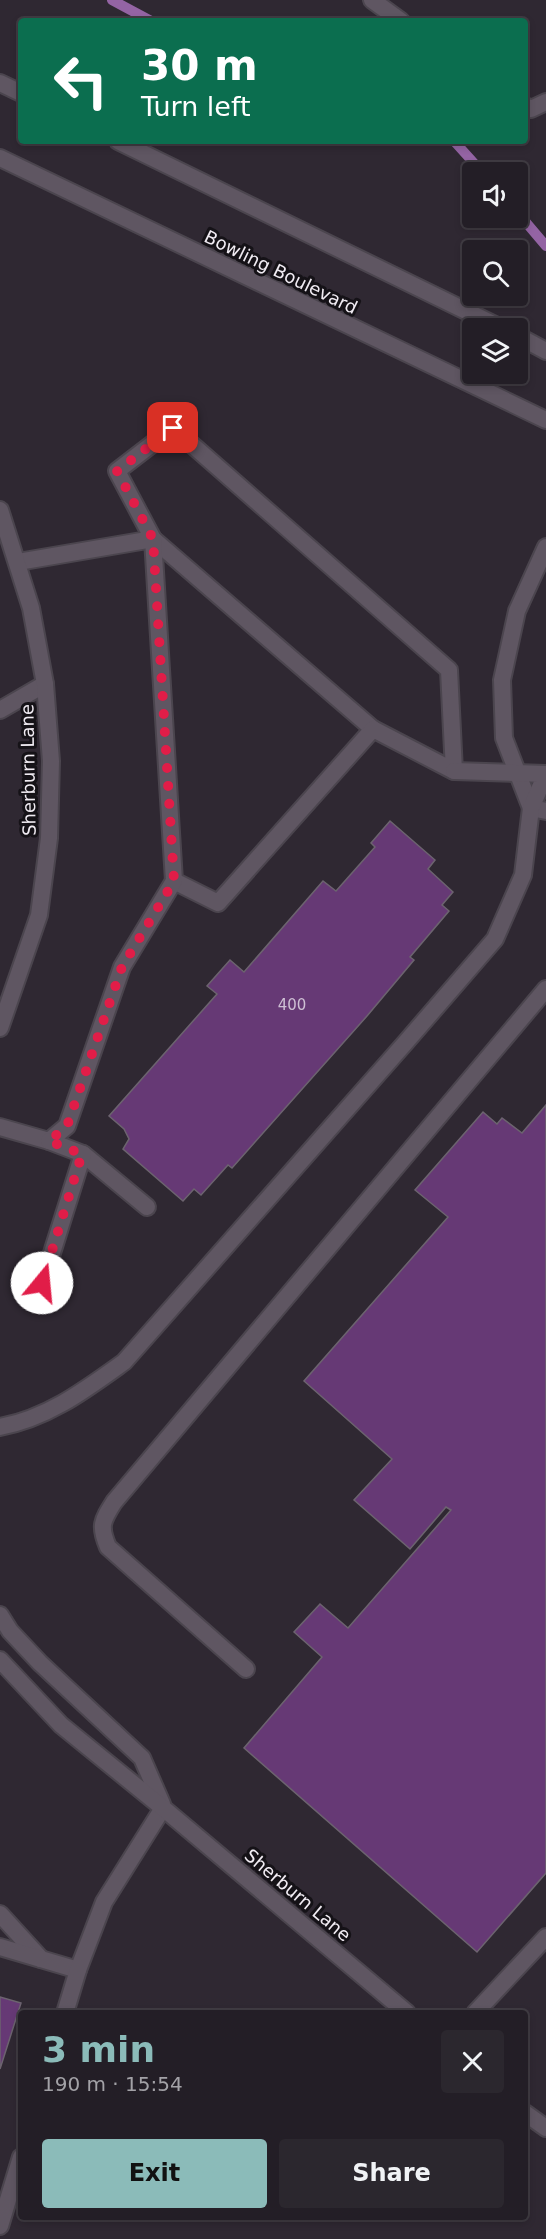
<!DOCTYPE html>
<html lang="en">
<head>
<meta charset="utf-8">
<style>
  :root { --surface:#231e26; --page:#2b272e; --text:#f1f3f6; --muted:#a3a2a7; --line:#403c43; --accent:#8bbbb9 }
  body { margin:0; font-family:"DejaVu Sans",sans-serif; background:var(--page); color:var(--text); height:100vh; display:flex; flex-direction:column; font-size:22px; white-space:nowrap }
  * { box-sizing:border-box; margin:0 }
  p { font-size:20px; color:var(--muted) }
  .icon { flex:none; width:33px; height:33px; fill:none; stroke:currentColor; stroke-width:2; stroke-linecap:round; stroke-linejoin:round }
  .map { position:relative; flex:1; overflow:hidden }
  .drawer { position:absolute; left:18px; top:2010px; width:510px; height:210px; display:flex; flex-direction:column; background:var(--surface); border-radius:6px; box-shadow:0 3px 9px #0003,0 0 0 2px var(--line) }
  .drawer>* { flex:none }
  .banner { position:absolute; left:18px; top:18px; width:510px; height:126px; border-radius:6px; box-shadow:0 3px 9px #0003,0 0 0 2px var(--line); background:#0b6e4f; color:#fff; overflow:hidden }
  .controls { position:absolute; left:462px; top:162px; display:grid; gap:12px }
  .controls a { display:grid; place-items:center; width:66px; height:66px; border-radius:6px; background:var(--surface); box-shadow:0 3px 9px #0003,0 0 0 2px var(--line); font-size:30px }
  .pin { position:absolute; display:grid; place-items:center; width:51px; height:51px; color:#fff; margin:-26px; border-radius:12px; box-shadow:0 3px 9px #0006 }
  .me { position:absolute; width:66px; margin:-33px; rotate:17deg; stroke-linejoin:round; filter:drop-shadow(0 0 4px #0008) }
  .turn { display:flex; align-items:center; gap:21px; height:126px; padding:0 24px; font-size:27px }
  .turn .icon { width:78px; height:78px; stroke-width:2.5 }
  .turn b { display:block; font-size:42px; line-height:51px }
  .round { display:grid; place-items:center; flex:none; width:63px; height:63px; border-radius:6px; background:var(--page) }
  .overview { display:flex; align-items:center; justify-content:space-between; height:102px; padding:0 24px }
  h1 { font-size:36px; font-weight:600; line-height:45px; color:var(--accent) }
  .primary-button { display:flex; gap:12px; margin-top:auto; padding:12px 24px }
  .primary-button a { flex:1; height:69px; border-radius:6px; background:var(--accent); color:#111; font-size:24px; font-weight:600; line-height:69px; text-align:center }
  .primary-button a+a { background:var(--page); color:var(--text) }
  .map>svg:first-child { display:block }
</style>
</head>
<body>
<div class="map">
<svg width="546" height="2239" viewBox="0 0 546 2239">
  <rect width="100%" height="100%" fill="#2f2832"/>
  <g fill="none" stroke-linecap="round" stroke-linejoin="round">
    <g stroke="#9464a4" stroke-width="10">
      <polyline points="112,0 151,21"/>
      <polyline points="454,141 482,172"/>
      <polyline points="518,213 546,246"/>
    </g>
  </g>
  <g fill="#663975" stroke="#6c636f" stroke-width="1.5">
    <polygon points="390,821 435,860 428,869 453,892 442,905 449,911 410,957 414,960 367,1016 232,1168 228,1165 201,1195 194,1189 183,1201 123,1149 129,1139 124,1129 109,1116 217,994 207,986 230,960 244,972 323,881 336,891 375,847 371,843"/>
    <polygon points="546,1105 546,1873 477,1952 244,1748 322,1657 294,1632 320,1604 348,1628 451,1510 446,1507 410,1549 354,1500 392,1459 304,1381 448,1217 415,1190 483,1112 497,1124 502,1118 522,1133"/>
    <polygon points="0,1997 21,2003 0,2069"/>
  </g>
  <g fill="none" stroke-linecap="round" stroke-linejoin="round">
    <g stroke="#4b454e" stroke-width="20">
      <g id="service">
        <polyline points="372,0 401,21"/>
        <polyline points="525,106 531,109 546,102"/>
        <polyline points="153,539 373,729"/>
        <polyline points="18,562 153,539 117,471 173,428 449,670 454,771 373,729 218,903 174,881 153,539"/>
        <polyline points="0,710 45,684"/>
        <polyline points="531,808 504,738 502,680 517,611 546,547"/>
        <polyline points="531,808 546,811"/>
        <polyline points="0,1127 49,1141 67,1126 122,967 174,881"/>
        <polyline points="83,1154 147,1207"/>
        <polyline points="36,1304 83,1154 49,1141"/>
        <path d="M 0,1427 C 48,1418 85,1390 124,1362 L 406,1042 L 495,939 L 523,875 L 531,808 L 546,774 L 454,771"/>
        <path d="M 246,1669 L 108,1547 C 99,1526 102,1521 114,1502 L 546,989"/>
        <polyline points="0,1914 41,1959"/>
        <polyline points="0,1947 78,1970"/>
        <polyline points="65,2013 78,1970 104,1902 163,1808"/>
        <polyline points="475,2013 546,1937"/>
        <polyline points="0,2226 21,2157"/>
      </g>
    </g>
    <g stroke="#4b454e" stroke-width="20">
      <g id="minor">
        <polyline points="0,510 31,608 45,684 51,761 49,838 39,915 0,1028"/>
        <polyline points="0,1615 10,1631 40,1663 142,1758 162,1804"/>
        <polyline points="0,1660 61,1725 163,1808 407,2013"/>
        <polyline points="525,2113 546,2128"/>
      </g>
    </g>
    <g stroke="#4b454e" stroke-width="20">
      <g id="tertiary">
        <polyline points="0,83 21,93"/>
        <polyline points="118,141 501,328"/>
        <polyline points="0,158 546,420"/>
        <polyline points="518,336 546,351"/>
      </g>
    </g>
    <use href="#service" stroke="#5f5662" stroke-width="16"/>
    <use href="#minor" stroke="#5f5662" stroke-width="16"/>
    <use href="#tertiary" stroke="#5f5662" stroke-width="16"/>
  </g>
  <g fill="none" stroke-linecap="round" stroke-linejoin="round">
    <polyline stroke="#e11d48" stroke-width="10" stroke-dasharray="0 18" points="42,1283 82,1154 49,1141 67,1126 122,967 174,881 153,539 117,471 173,428"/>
  </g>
  <g text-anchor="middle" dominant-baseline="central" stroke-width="6" stroke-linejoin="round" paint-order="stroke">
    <g font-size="15" fill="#cebfd4">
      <text x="292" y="1005">400</text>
    </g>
    <g font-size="18" fill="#f1ecf3" stroke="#151217">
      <text transform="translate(281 272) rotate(26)">Bowling Boulevard</text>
      <text transform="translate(28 770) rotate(-91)">Sherburn Lane</text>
      <text transform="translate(298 1895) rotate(40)">Sherburn Lane</text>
    </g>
  </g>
</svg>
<div class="controls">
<a><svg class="icon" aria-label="sound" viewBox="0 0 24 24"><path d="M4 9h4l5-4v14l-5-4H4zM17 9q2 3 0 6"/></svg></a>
<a><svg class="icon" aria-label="search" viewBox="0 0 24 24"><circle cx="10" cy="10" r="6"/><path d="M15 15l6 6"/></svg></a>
<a><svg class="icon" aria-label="layers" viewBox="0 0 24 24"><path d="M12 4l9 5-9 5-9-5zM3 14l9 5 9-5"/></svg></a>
</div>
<div class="pin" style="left:173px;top:428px;background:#d93025"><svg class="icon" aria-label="arrive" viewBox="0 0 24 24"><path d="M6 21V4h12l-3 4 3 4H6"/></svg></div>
<svg class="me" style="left:42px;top:1283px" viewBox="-20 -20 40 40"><circle r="19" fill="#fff"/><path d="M0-13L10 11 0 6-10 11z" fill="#e11d48"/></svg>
<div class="banner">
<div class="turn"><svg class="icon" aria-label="left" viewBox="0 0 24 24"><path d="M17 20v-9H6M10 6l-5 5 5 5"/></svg><div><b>30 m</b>Turn left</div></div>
</div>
<section class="drawer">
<div class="overview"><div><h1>3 min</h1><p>190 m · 15:54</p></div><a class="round"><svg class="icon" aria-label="close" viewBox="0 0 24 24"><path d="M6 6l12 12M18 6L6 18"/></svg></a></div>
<div class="primary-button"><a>Exit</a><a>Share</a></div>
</section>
</div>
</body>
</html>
